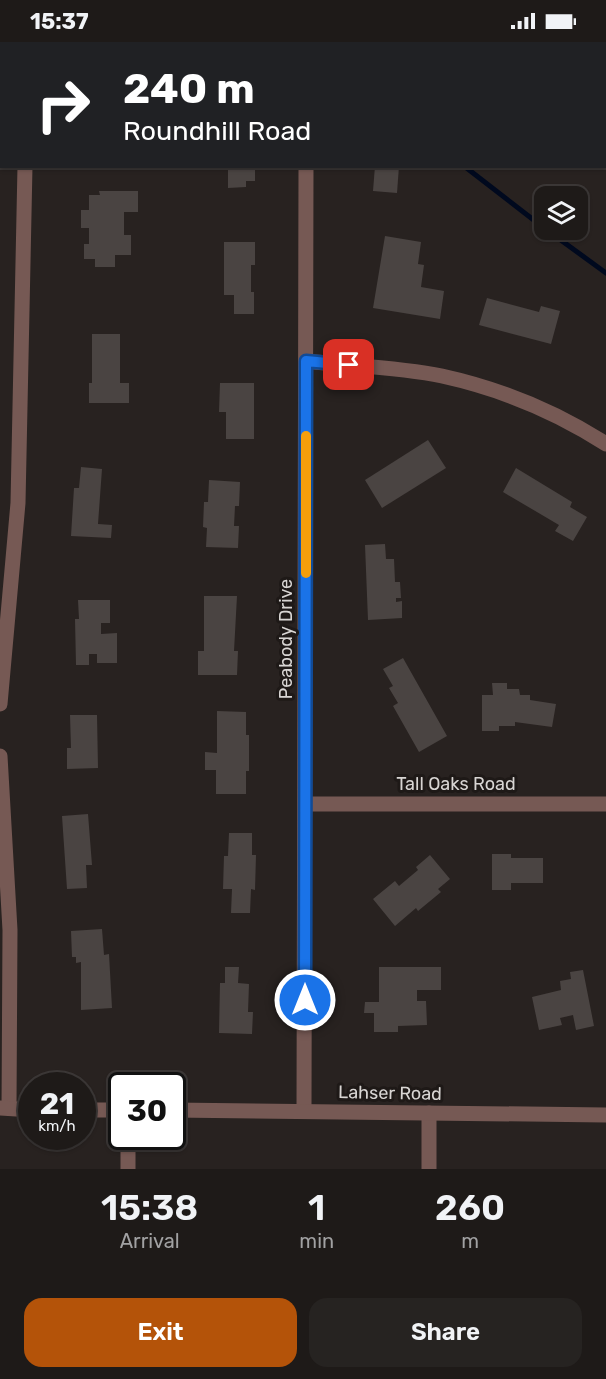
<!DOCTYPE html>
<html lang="en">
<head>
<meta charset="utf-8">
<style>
  :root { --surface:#1e1a18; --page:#262321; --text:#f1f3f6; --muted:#a1a1a2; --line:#3c3837; --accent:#b45309 }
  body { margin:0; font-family:Rubik,sans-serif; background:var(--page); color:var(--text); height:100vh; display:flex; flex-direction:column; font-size:22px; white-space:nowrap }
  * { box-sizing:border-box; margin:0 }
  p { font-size:20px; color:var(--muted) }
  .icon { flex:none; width:33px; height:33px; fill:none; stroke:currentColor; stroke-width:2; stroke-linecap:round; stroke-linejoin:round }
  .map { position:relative; height:1127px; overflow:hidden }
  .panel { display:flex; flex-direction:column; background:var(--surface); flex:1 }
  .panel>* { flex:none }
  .top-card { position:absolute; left:0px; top:0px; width:606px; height:126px; box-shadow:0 2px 4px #0004,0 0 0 2px var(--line); background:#202124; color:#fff; overflow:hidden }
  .tools { position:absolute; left:534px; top:144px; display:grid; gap:12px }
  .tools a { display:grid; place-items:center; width:54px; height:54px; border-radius:12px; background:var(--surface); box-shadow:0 2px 4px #0004,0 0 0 2px var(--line); font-size:30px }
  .speed { position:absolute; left:18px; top:1030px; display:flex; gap:12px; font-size:30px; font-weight:700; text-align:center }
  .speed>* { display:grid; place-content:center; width:78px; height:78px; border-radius:50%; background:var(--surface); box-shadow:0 2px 4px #0004,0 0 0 2px var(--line); line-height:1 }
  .speed small { font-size:15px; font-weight:400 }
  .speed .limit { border:3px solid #111; border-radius:9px; background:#fff; color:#111 }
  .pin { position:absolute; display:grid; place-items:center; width:51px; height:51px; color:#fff; margin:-26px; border-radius:12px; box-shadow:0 3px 9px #0006 }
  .me { position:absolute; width:66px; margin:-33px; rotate:0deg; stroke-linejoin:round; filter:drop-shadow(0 0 4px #0008) }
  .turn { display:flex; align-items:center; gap:21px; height:126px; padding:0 24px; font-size:27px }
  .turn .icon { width:78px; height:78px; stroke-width:2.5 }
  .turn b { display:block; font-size:42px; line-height:51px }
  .eta { display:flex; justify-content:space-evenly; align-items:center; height:102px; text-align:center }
  .eta b { font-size:36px; font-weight:600; line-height:42px }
  .action { display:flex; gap:12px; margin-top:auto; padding:12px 24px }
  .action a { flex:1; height:69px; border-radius:18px; background:var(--accent); color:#fff; font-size:24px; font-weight:600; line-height:69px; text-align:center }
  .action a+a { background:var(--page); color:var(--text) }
  .status { display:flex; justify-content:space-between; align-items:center; height:42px; padding:0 30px; background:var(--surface); direction:ltr }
  .status svg { height:16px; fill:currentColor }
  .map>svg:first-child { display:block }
</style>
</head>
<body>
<div class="status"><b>15:37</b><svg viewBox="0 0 49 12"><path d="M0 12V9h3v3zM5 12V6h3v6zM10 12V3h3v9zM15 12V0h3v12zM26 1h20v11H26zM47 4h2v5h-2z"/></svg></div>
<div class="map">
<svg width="606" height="1127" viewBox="0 0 606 1127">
  <rect width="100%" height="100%" fill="#282220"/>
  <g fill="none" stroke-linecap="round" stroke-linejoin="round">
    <g stroke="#00091e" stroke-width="5">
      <polyline points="464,124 544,186"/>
      <polyline points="547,188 606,231"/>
    </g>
  </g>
  <g fill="#4a4442">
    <polygon points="231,124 255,124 255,139 246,139 246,145 228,146 228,126"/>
    <polygon points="375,124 399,124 397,151 373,149"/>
    <polygon points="99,149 138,149 138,170 124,170 124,193 131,193 131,213 115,213 115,225 95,225 95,217 84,217 84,202 89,202 89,186 81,186 81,168 89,168 89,153 100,153"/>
    <polygon points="385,194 421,200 418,222 424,223 421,245 444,249 440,277 373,266"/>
    <polygon points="224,200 255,200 255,223 251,223 251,250 254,250 254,272 234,272 234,253 224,253"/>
    <polygon points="487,256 539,270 541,264 560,269 551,302 479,283"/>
    <polygon points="92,292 120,292 120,341 129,341 129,361 89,361 89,341 92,341"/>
    <polygon points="220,341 254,341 254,397 226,397 226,370 219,370"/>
    <polygon points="428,398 446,426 382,466 365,438"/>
    <polygon points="81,425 102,427 98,482 112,483 111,496 71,494 74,446 79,446"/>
    <polygon points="516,426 572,460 570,465 587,475 573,499 555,489 559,483 503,450"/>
    <polygon points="209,438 240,440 239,464 235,464 234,484 239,484 238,506 206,505 207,486 203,485 204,460 208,460"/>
    <polygon points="385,502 386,517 394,517 395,540 400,540 401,556 396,556 396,560 402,559 402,576 368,578 365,503"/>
    <polygon points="204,554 237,554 234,609 238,609 237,633 198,633 198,609 204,609"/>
    <polygon points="78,558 110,558 110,581 101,581 101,592 117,591 117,621 97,621 97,612 89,612 89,623 76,623 75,577 79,577"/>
    <polygon points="403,616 447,694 419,710 393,664 398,661 389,646 393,644 383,627"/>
    <polygon points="492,641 507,641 507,647 519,647 520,653 530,653 530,658 556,662 552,685 515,680 515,684 499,684 499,689 482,689 482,653 493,653"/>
    <polygon points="217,669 246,670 246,693 249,693 249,729 246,729 246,752 216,752 216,728 205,728 205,710 217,711"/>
    <polygon points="70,673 97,673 98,726 67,727 67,706 71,706"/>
    <polygon points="88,772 92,823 86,823 87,846 67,847 62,774"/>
    <polygon points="229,791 252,791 252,813 256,813 255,848 251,847 250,871 231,871 232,847 223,847 224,814 228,814"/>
    <polygon points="492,812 511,812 511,816 543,816 543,841 511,841 511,848 492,848"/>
    <polygon points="430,813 450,837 438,847 441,850 418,869 416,866 395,884 373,857 395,839 399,844 418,828 416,825"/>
    <polygon points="102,887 104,913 109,912 112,966 81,968 81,920 76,921 76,915 72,915 71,889"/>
    <polygon points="225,925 239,925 238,941 249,942 248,970 253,970 252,992 219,991 220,941 225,941"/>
    <polygon points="379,925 441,925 441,948 417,948 417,959 426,959 427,983 398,984 398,990 374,990 374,971 364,971 365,960 379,960"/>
    <polygon points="583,928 594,984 576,988 573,973 560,976 562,983 539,988 532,955 561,948 560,939 571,937 570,930"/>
  </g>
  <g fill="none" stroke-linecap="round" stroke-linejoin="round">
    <g stroke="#765954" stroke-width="15">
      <polyline points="317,2 318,0"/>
      <polyline points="0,7 2,8"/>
      <path d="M 306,319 C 351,324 398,325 442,334 C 501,347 555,369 606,402"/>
      <polyline points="0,662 18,461 25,124"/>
      <polyline points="0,714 10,888 9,1066"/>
      <polyline points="306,762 606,762"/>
      <polyline points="304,1069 306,124"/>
      <polyline points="429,1071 429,1127"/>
      <polyline points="128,1127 128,1095"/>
    </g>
    <g stroke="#765954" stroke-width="15">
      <polyline points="601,0 603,2"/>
      <polyline points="0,1066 32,1068"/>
      <polyline points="82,1068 122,1068"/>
      <polyline points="172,1068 606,1073"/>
    </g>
  </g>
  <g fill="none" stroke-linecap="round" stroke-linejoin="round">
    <g stroke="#114b97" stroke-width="15">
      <polyline id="route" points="305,958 306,319 349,323"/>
    </g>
    <use href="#route" stroke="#1a73e8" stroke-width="10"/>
    <polyline stroke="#f59e0b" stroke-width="10" points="306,394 306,531"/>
  </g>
  <g text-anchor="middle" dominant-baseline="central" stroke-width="6" stroke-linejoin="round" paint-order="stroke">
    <g font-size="18" fill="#d8d5d3" stroke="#1e1917">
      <text transform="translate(286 597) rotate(-90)">Peabody Drive</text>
      <text x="456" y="742">Tall Oaks Road</text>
      <text transform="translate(390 1051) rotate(1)">Lahser Road</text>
    </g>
  </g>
</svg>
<div class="tools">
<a><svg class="icon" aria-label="layers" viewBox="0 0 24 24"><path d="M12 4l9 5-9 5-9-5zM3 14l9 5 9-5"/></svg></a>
</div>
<div class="speed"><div>21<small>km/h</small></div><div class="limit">30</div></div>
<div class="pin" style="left:349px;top:323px;background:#d93025"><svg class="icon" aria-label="arrive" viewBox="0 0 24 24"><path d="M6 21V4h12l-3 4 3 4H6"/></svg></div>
<svg class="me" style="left:305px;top:958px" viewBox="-20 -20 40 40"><circle r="17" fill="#1a73e8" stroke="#fff" stroke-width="3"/><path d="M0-11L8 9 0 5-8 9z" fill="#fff"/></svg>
<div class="top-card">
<div class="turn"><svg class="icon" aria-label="right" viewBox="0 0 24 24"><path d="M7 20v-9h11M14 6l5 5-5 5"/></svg><div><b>240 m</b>Roundhill Road</div></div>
</div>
</div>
<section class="panel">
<div class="eta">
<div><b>15:38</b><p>Arrival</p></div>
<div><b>1</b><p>min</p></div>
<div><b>260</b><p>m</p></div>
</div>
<div class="action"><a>Exit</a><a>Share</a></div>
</section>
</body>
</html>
